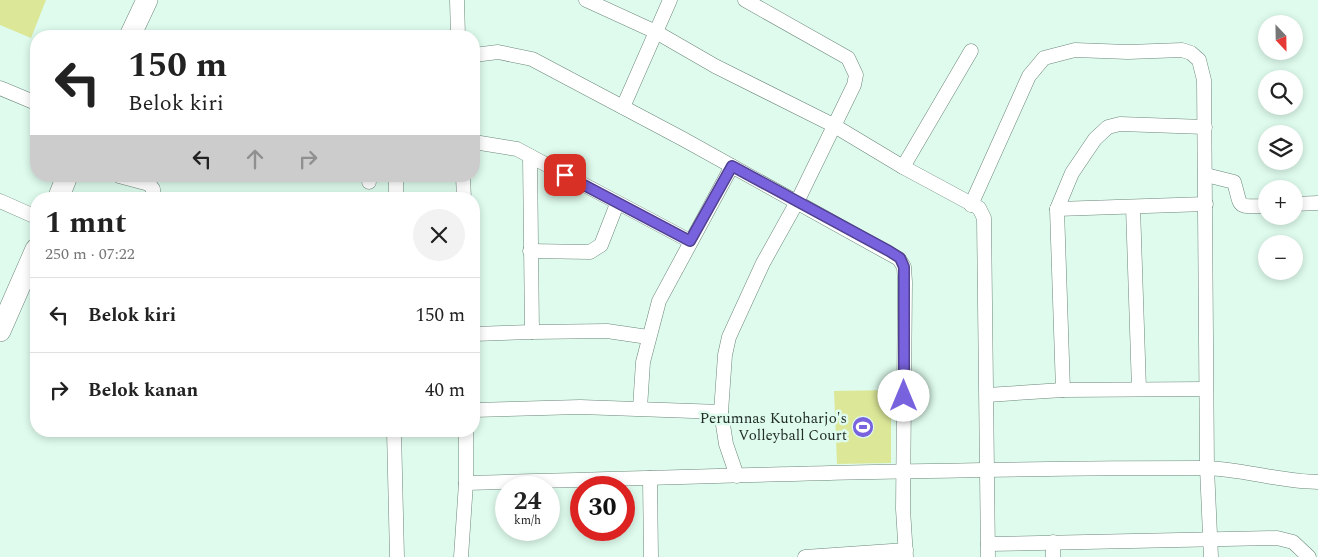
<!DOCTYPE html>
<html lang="id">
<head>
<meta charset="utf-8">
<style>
  :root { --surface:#fff; --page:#f2f2f2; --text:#222; --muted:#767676; --line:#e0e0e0 }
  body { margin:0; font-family:Spectral,serif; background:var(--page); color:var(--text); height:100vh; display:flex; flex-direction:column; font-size:19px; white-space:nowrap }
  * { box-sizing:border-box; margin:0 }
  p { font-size:16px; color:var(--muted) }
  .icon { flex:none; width:28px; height:28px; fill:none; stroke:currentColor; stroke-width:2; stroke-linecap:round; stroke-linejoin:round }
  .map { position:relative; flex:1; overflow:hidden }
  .sheet { position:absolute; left:30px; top:192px; width:450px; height:245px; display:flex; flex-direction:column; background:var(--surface); border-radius:20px; box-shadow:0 2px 8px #0003 }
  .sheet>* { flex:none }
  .guide { position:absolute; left:30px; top:30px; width:450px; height:152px; border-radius:20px; box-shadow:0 2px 8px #0003; background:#fff; color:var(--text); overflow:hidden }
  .needle { width:32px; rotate:158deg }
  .controls { position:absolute; left:1258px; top:15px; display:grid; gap:10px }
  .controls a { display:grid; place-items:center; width:45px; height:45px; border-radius:50%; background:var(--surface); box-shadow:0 2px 8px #0003; font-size:25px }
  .speed { position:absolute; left:495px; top:476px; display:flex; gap:10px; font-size:25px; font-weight:700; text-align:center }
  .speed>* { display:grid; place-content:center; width:65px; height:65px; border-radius:50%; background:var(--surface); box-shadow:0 2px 8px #0003; line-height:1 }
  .speed small { font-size:12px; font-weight:400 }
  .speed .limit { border:8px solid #d22; background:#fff; color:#111 }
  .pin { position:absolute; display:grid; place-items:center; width:42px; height:42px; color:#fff; margin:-21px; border-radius:10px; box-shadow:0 2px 8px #0006 }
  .me { position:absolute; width:55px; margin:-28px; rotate:0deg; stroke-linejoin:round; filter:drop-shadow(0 0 4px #0008) }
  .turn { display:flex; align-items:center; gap:18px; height:105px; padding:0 15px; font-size:22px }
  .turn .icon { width:65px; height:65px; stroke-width:2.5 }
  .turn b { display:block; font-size:35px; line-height:42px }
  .lanes { display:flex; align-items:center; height:48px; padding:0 15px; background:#0003; justify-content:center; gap:25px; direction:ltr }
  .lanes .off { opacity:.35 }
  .round { display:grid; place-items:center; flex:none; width:52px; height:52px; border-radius:26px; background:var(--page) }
  .summary { display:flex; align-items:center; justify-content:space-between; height:85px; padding:0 15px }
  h1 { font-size:30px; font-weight:700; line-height:38px }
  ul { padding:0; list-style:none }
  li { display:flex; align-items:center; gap:15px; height:75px; padding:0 15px; border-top:1px solid var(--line) }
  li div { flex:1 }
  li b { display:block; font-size:19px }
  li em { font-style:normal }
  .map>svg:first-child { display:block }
</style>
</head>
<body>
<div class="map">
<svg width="1318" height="557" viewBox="0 0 1318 557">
  <rect width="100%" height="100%" fill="#defbed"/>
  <g fill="#dce898">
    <polygon points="0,0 46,0 31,38 0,25"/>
    <polygon points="891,390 891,463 837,464 834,391"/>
  </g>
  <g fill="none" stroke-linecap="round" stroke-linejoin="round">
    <g stroke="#6c877a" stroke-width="15">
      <g id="street">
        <polyline points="457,0 458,36"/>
        <polyline points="586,0 656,32 715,66 833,125 903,167 979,208 984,218 988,557"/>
        <polyline points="474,55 498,52 532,59 683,139 899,259 904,267 905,282 903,509 906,557"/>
        <polyline points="0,88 36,103"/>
        <polyline points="623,107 670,0"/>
        <polyline points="474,142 517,149 530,156 532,332 607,331 648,337"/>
        <polyline points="530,156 690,241"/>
        <polyline points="903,167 971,51"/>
        <path d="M 1206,175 L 1234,182 C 1242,208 1235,207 1266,206"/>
        <polyline points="119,176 149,184 153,189 153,199"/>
        <polyline points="396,176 396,199"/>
        <polyline points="463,176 464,199"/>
        <polyline points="369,182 369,176"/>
        <polyline points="0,201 36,217"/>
        <polyline points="1294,204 1318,203"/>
        <polyline points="971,205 1029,76 1044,58 1075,50 1128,52 1182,50 1191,53 1199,60 1204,80 1207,468 1211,557"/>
        <polyline points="1133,207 1139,389"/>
        <polyline points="1057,209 1206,204"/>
        <polyline points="530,251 590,252 601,245 617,204"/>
        <polyline points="474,334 532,332"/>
        <polyline points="1063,390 1057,209 1072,173 1095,139 1108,127 1120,124 1205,127"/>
        <polyline points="987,395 1063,390 1206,389"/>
        <polyline points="640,408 643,362 659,301 732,166"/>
        <polyline points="474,410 580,407 721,412"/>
        <polyline points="394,431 397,557"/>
        <polyline points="737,476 726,444 721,412 725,355 729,337 763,263 797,202 854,85 856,75 848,58 745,0"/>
        <polyline points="650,478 651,557"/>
        <path d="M 466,483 C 711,476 957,468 1203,468 C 1240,468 1280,482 1318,482"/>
        <polyline points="1053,542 1053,557"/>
        <polyline points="988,544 1277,538 1293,542 1309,557"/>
        <polyline points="461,557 466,483 466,431"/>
        <polyline points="805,557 906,550"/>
      </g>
    </g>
    <g stroke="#6c877a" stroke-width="22">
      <g id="primary">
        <polyline points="130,36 147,0"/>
        <polyline points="58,199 67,176"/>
        <polyline points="0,331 36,249"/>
      </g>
    </g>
    <use href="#street" stroke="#fff" stroke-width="14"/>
    <use href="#primary" stroke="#fff" stroke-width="21"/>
  </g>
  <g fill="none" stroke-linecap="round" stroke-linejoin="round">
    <g stroke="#4f4090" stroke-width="12">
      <polyline id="route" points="565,175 690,241 732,166 889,251 900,258 904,267 904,396"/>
    </g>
    <use href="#route" stroke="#7962dd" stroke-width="9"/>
  </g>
  <defs>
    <g id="stadium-disc" transform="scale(1.125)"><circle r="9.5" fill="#7962dd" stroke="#defbed"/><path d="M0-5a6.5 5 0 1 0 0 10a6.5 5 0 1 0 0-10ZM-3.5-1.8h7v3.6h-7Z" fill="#fff"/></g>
  </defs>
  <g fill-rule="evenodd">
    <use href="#stadium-disc" x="863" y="427"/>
  </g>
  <g text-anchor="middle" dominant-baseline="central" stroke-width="5" stroke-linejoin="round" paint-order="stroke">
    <g font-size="15" fill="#232e28" stroke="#defbed" text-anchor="end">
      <text x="847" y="418">Perumnas Kutoharjo's<tspan x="847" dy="17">Volleyball Court</tspan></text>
    </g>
  </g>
</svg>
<div class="controls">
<a><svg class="needle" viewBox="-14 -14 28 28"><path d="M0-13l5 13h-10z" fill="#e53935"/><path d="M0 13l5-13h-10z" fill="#767676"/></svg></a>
<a><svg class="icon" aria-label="search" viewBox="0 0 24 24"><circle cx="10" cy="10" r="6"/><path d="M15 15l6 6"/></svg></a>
<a><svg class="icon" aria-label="layers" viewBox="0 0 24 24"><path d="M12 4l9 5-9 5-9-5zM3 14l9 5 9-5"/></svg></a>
<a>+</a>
<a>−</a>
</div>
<div class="speed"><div>24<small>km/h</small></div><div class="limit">30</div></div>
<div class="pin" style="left:565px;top:175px;background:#d93025"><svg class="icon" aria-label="arrive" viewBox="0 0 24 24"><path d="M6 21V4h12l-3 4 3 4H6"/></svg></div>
<svg class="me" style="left:904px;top:396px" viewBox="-20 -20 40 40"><circle r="19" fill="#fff"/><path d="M0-13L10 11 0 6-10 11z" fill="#7962dd"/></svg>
<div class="guide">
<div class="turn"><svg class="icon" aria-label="left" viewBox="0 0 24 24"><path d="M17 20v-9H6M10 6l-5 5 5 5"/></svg><div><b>150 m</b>Belok kiri</div></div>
<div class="lanes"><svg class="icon" aria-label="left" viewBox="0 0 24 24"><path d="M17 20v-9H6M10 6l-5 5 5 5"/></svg><svg class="icon off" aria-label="ahead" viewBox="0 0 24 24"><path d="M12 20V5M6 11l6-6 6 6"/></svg><svg class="icon off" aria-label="right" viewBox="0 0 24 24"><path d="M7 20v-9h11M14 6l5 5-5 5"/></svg></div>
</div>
<section class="sheet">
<div class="summary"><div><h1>1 mnt</h1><p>250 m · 07:22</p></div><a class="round"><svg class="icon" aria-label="close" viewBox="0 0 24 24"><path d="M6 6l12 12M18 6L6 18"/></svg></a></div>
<ul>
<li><svg class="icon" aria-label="left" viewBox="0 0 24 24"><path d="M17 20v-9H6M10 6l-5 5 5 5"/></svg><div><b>Belok kiri</b></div><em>150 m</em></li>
<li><svg class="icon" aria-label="right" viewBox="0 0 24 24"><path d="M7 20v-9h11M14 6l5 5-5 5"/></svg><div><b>Belok kanan</b></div><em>40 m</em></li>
</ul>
</section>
</div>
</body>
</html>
